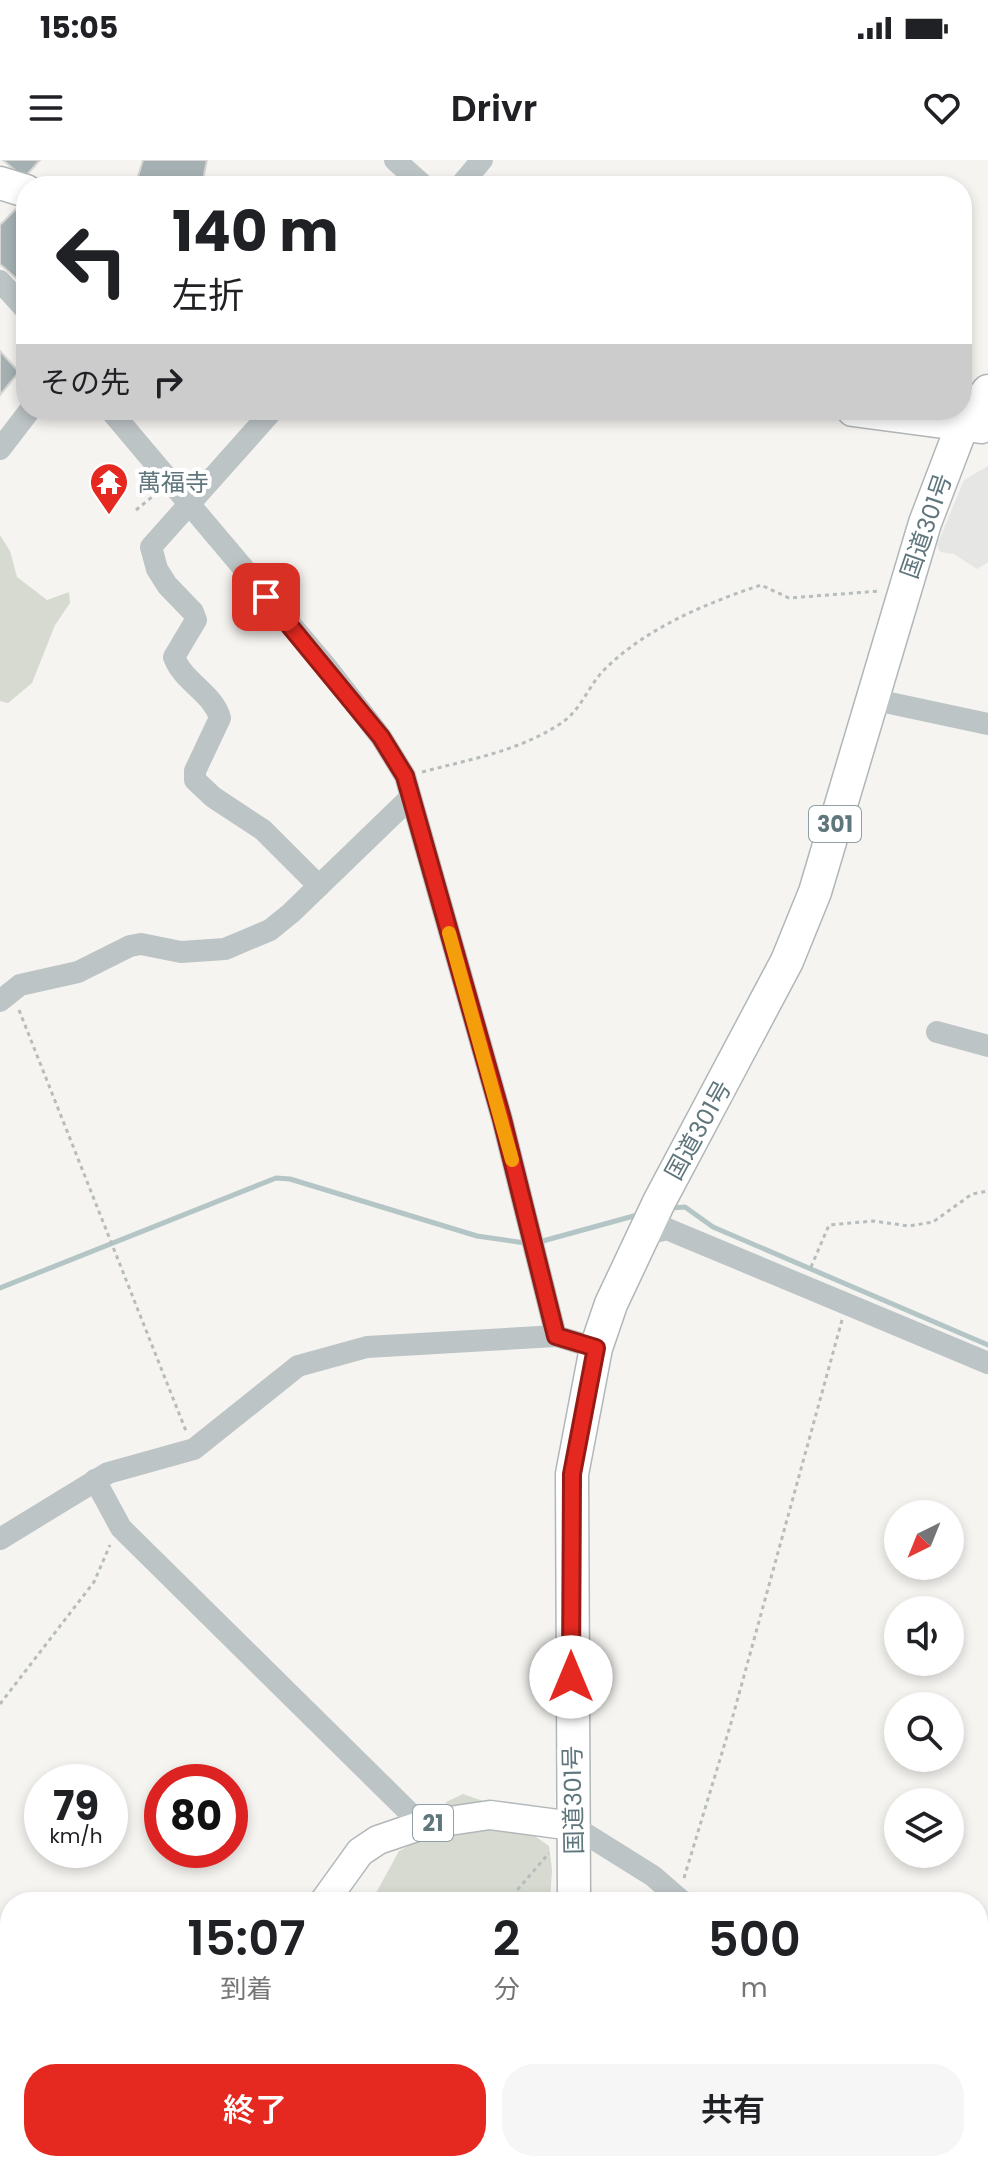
<!DOCTYPE html>
<html lang="ja">
<head>
<meta charset="utf-8">
<style>
  :root { --surface:#fff; --page:#f6f6f6; --text:#202124; --muted:#757577; --accent:#e62920 }
  body { margin:0; font-family:Poppins,"Noto Sans JP",sans-serif; background:var(--page); color:var(--text); height:100vh; display:flex; flex-direction:column; font-size:30px; white-space:nowrap }
  * { box-sizing:border-box; margin:0 }
  p { font-size:26px; color:var(--muted) }
  .icon { flex:none; width:44px; height:44px; fill:none; stroke:currentColor; stroke-width:2; stroke-linecap:round; stroke-linejoin:round }
  .map { position:relative; flex:1; overflow:hidden }
  .side { position:absolute; left:0px; top:1732px; width:988px; height:280px; display:flex; flex-direction:column; background:var(--surface); border-radius:32px 32px 0 0; box-shadow:0 4px 12px #0003 }
  .side>* { flex:none }
  .guide { position:absolute; left:16px; top:16px; width:956px; height:244px; border-radius:32px; box-shadow:0 4px 12px #0003; background:#fff; color:var(--text); overflow:hidden }
  .needle { width:52px; rotate:223deg }
  .tools { position:absolute; left:884px; top:1340px; display:grid; gap:16px }
  .tools a { display:grid; place-items:center; width:80px; height:80px; border-radius:50%; background:var(--surface); box-shadow:0 4px 12px #0003; font-size:40px }
  .speed { position:absolute; left:24px; top:1604px; display:flex; gap:16px; font-size:40px; font-weight:700; text-align:center }
  .speed>* { display:grid; place-content:center; width:104px; height:104px; border-radius:50%; background:var(--surface); box-shadow:0 4px 12px #0003; line-height:1 }
  .speed small { font-size:20px; font-weight:400 }
  .speed .limit { border:12px solid #d22; background:#fff; color:#111 }
  .pin { position:absolute; display:grid; place-items:center; width:68px; height:68px; color:#fff; margin:-34px; border-radius:16px; box-shadow:0 4px 12px #0006 }
  .me { position:absolute; width:88px; margin:-44px; rotate:0deg; stroke-linejoin:round; filter:drop-shadow(0 0 6px #0008) }
  .turn { display:flex; align-items:center; gap:28px; height:168px; padding:0 24px; font-size:36px }
  .turn .icon { width:104px; height:104px; stroke-width:2.5 }
  .turn b { display:block; font-size:56px; line-height:68px }
  .then { display:flex; align-items:center; height:76px; padding:0 24px; background:#0003; gap:16px; font-size:30px }
  .eta { display:flex; justify-content:space-evenly; align-items:center; height:136px; text-align:center }
  .eta b { font-size:48px; font-weight:600; line-height:56px }
  .button { display:flex; gap:16px; margin-top:auto; padding:16px 24px }
  .button a { flex:1; height:92px; border-radius:32px; background:var(--accent); color:#fff; font-size:32px; font-weight:600; line-height:92px; text-align:center }
  .button a+a { background:var(--page); color:var(--text) }
  .status { display:flex; justify-content:space-between; align-items:center; height:56px; padding:0 40px; background:var(--surface); direction:ltr }
  .status svg { height:22px; fill:currentColor }
  header { display:flex; justify-content:space-between; align-items:center; height:104px; padding:0 24px; background:var(--surface); font-size:36px; font-weight:600 }
  .map>svg:first-child { display:block }
</style>
</head>
<body>
<div class="status"><b>15:05</b><svg viewBox="0 0 49 12"><path d="M0 12V9h3v3zM5 12V6h3v6zM10 12V3h3v9zM15 12V0h3v12zM26 1h20v11H26zM47 4h2v5h-2z"/></svg></div>
<header><svg class="icon" aria-label="menu" viewBox="0 0 24 24"><path d="M4 6h16M4 12h16M4 18h16"/></svg>Drivr<svg class="icon" aria-label="heart" viewBox="0 0 24 24"><path d="M12 20l-8-8c-3-5 5-10 8-4 3-6 11-1 8 4z"/></svg></header>
<div class="map">
<svg width="988" height="2012" viewBox="0 0 988 2012">
  <rect width="100%" height="100%" fill="#f5f4f1"/>
  <polygon fill="#e6e6e5" points="988,306 988,402 977,409 954,394 940,392 937,385 964,320"/>
  <g fill="#d6dad0">
    <polygon points="0,375 10,391 17,417 47,440 69,432 70,443 55,465 32,523 8,543 0,541"/>
    <polygon points="463,1634 486,1642 549,1686 552,1710 550,1742 371,1742 399,1691 442,1668 446,1642"/>
    <polygon points="195,2002 445,2002 445,2012 189,2012"/>
  </g>
  <g fill="none" stroke-linecap="round" stroke-linejoin="round">
    <g stroke="#b4c5c6" stroke-width="5">
      <polyline points="670,1048 685,1047 713,1067 988,1185"/>
      <polyline points="539,1082 641,1054"/>
      <polyline points="0,1128 276,1018 290,1019 477,1076 525,1083"/>
    </g>
  </g>
  <g fill="#a5b0b3" stroke="#d6d6d4" stroke-width="2">
    <polygon points="3,0 40,0 24,18"/>
    <polygon points="143,0 207,0 202,26 135,26"/>
    <polygon points="18,47 26,53 26,127 0,104 0,65"/>
    <polygon points="0,191 19,212 0,235"/>
  </g>
  <g fill="none" stroke-linecap="round" stroke-linejoin="round">
    <g stroke="#b1b7ba" stroke-width="31">
      <g id="major">
        <polyline points="324,1742 360,1692 378,1680 422,1665 490,1655 573,1666"/>
        <polyline points="180,2012 184,2002"/>
      </g>
    </g>
    <g stroke="#b1b6b8" stroke-width="35">
      <g id="highway">
        <polyline points="0,23 26,31"/>
        <polyline points="853,250 981,267"/>
        <polyline points="574,1742 572,1314 596,1188 611,1144 659,1042 787,801 815,732 925,363 962,266 988,231"/>
        <polyline points="590,2002 591,2012"/>
      </g>
    </g>
    <g stroke="#b7bcbd" stroke-width="3" stroke-dasharray="4 4" stroke-linecap="butt">
      <polyline points="136,350 157,333"/>
      <path d="M 422,612 C 471,599 516,592 560,564 C 582,550 588,525 606,508 C 648,467 707,443 761,425 L 789,438 L 880,431"/>
      <polyline points="19,850 186,1271"/>
      <polyline points="811,1107 829,1065 873,1061 909,1066 933,1062 972,1034 988,1031"/>
      <polyline points="0,1544 94,1422 110,1385"/>
      <polyline points="684,1718 731,1563 842,1160"/>
      <polyline points="507,1742 549,1693"/>
      <polyline points="0,1906 10,1915"/>
      <polyline points="67,2012 76,2002"/>
      <polyline points="463,2012 465,2002"/>
    </g>
    <g stroke="#bdc4c6" stroke-width="22">
      <polyline points="395,0 424,26"/>
      <polyline points="460,26 482,0"/>
      <polyline points="0,121 26,150"/>
      <polyline points="110,250 325,505 381,577 405,616 502,959 556,1176"/>
      <path d="M 273,250 L 151,387 L 157,409 L 167,425 L 193,452 L 196,460 L 174,497 C 183,522 213,533 220,558 L 195,611 L 195,620 L 213,637 L 263,670 L 319,726"/>
      <polyline points="0,289 30,250"/>
      <polyline points="871,539 988,564"/>
      <polyline points="0,841 20,825 78,812 130,786 141,784 181,792 225,789 270,770 291,753 410,638"/>
      <polyline points="937,872 988,886"/>
      <polyline points="643,1075 667,1069 988,1203"/>
      <polyline points="95,1320 121,1368 422,1665"/>
      <polyline points="0,1379 108,1313 194,1289 298,1206 367,1187 556,1176 596,1188"/>
      <polyline points="573,1666 653,1716 683,1742"/>
      <polyline points="802,2002 803,2012"/>
    </g>
    <use href="#major" stroke="#fff" stroke-width="28"/>
    <use href="#highway" stroke="#fff" stroke-width="32"/>
  </g>
  <g fill="none" stroke-linecap="round" stroke-linejoin="round">
    <g stroke="#961b15" stroke-width="20">
      <polyline id="route" points="266,437 381,577 405,616 502,959 556,1176 596,1188 572,1314 571,1517"/>
    </g>
    <use href="#route" stroke="#e62920" stroke-width="14"/>
    <polyline stroke="#f59e0b" stroke-width="14" points="449,773 512,1000"/>
  </g>
  <defs>
    <g id="temple-pin" transform="scale(2)"><path d="M0 17L-7.5 6A9.5 9.5 0 1 1 7.5 6Z" fill="#e62920" stroke="#fff"/><path d="M0-6L5-2H3V0L6.5 2.5H4V6H1.5V3h-3V6H-4V2.5H-6.5L-3 0V-2H-5Z" fill="#fff"/></g>
  </defs>
  <g fill-rule="evenodd">
    <use href="#temple-pin" x="109" y="322"/>
  </g>
  <g text-anchor="middle" dominant-baseline="central" stroke-width="8" stroke-linejoin="round" paint-order="stroke">
    <g fill="#fff" stroke="#8f9fa4" stroke-width="2">
      <rect x="809" y="646" width="52" height="36" rx="6"/>
      <rect x="413" y="1645" width="40" height="36" rx="6"/>
    </g>
    <g font-size="22" font-weight="bold" fill="#5f767d">
      <text x="835" y="664">301</text>
      <text x="433" y="1663">21</text>
    </g>
    <g font-size="24" fill="#5f767d" stroke="#fff" text-anchor="start">
      <text x="137" y="322">萬福寺</text>
    </g>
    <g font-size="24" fill="#5f767d" stroke="#fff">
      <text transform="translate(926 366) rotate(-71)">国道301号</text>
      <text transform="translate(698 970) rotate(-61)">国道301号</text>
      <text transform="translate(573 1640) rotate(-91)">国道301号</text>
    </g>
  </g>
</svg>
<div class="tools">
<a><svg class="needle" viewBox="-14 -14 28 28"><path d="M0-13l5 13h-10z" fill="#e53935"/><path d="M0 13l5-13h-10z" fill="#757577"/></svg></a>
<a><svg class="icon" aria-label="sound" viewBox="0 0 24 24"><path d="M4 9h4l5-4v14l-5-4H4zM17 9q2 3 0 6"/></svg></a>
<a><svg class="icon" aria-label="search" viewBox="0 0 24 24"><circle cx="10" cy="10" r="6"/><path d="M15 15l6 6"/></svg></a>
<a><svg class="icon" aria-label="layers" viewBox="0 0 24 24"><path d="M12 4l9 5-9 5-9-5zM3 14l9 5 9-5"/></svg></a>
</div>
<div class="speed"><div>79<small>km/h</small></div><div class="limit">80</div></div>
<div class="pin" style="left:266px;top:437px;background:#d93025"><svg class="icon" aria-label="arrive" viewBox="0 0 24 24"><path d="M6 21V4h12l-3 4 3 4H6"/></svg></div>
<svg class="me" style="left:571px;top:1517px" viewBox="-20 -20 40 40"><circle r="19" fill="#fff"/><path d="M0-13L10 11 0 6-10 11z" fill="#e62920"/></svg>
<div class="guide">
<div class="turn"><svg class="icon" aria-label="left" viewBox="0 0 24 24"><path d="M17 20v-9H6M10 6l-5 5 5 5"/></svg><div><b>140 m</b>左折</div></div>
<div class="then">その先<svg class="icon" aria-label="right" viewBox="0 0 24 24"><path d="M7 20v-9h11M14 6l5 5-5 5"/></svg></div>
</div>
<section class="side">
<div class="eta">
<div><b>15:07</b><p>到着</p></div>
<div><b>2</b><p>分</p></div>
<div><b>500</b><p>m</p></div>
</div>
<div class="button"><a>終了</a><a>共有</a></div>
</section>
</div>
</body>
</html>
